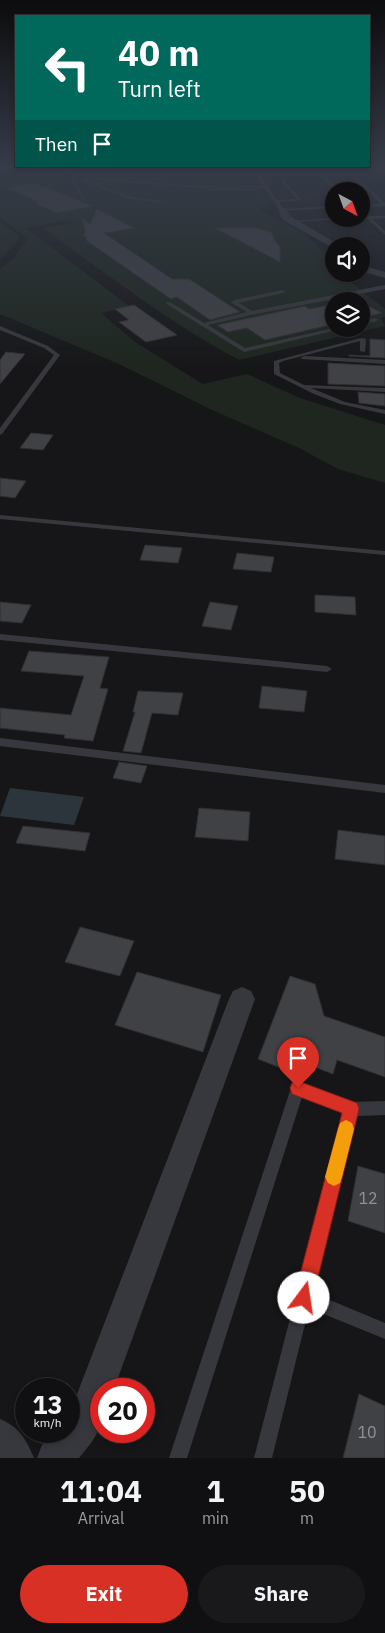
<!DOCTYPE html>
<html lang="en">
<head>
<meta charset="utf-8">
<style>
  :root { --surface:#101012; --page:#19191b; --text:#f1f3f6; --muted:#9c9d9f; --line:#303032; --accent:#d93025 }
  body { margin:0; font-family:"IBM Plex Sans",sans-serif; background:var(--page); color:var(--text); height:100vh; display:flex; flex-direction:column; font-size:19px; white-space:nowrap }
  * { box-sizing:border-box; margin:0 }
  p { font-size:16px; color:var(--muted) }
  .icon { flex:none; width:28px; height:28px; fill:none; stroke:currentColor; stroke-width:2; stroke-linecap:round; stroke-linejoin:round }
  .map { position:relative; height:1458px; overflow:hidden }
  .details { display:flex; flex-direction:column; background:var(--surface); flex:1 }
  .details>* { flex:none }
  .banner { position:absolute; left:15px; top:15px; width:355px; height:152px; border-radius:0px; box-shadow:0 2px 8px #0003,0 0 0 1px var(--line); background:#00695c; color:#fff; overflow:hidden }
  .needle { width:32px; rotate:139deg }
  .tools { position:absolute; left:325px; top:182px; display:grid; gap:10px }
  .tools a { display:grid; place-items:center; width:45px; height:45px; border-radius:50%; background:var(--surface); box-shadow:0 2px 8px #0003,0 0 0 1px var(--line); font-size:25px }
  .speed { position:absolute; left:15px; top:1378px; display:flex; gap:10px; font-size:25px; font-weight:700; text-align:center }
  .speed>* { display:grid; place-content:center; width:65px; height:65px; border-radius:50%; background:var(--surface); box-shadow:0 2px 8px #0003,0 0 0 1px var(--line); line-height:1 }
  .speed small { font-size:12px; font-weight:400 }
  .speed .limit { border:8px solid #d22; background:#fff; color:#111 }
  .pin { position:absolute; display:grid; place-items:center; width:42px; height:42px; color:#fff; margin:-51px -21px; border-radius:50% 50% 50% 0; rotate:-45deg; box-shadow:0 0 5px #0007 }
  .pin .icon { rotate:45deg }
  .me { position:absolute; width:55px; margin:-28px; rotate:14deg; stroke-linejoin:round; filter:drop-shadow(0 0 4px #0008) }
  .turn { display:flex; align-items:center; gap:18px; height:105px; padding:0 20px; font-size:22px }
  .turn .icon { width:65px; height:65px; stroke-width:2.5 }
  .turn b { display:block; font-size:35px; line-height:42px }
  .then { display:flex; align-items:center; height:48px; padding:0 20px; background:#0003; gap:10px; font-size:19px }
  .eta { display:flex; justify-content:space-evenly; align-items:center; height:85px; text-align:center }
  .eta b { font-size:30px; font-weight:700; line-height:35px }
  .button { display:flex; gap:10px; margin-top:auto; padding:10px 20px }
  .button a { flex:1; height:58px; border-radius:30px; background:var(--accent); color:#fff; font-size:20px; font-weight:700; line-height:58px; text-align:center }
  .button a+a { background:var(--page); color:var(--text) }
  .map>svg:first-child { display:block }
</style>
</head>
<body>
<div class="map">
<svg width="385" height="1458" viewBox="0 0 385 1458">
  <rect width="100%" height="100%" fill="#161618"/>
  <g fill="#1e261f" fill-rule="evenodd">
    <path d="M 0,165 L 69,166 L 79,175 L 188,166 L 237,166 L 268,203 L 258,209 L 302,232 L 330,257 L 334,261 L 334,274 L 344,274 C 355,288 371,297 385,309 L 385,317 L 381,318 L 385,326 L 239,360 C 169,323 107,274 43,228 L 75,223 L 69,220 L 26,228 L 129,306 L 101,313 L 135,342 L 203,384 L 247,374 L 300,398 L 385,425 L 385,483 L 338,469 L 299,448 L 210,409 L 119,364 L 0,314 L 0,269 L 15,257 L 27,239 L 0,217 L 0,191 L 57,215 L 0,189 ZM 334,301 L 361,301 L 361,329 L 334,329 Z"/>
    <polygon points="0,222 21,237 0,260"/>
  </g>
  <polygon fill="#2c353c" points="10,788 84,797 74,825 0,816"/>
  <g fill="#404145" stroke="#303034">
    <polygon points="34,183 46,187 92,206 57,213 35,203 39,202 8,188"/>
    <polygon points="97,209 135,228 104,233 172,279 189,279 240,312 210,320 177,297 171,299 87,241 86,236 83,237 85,232 82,218 90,224"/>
    <polygon points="215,228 255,228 268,231 272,233 276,243 280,246 280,262"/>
    <polygon points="361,302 382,313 361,318"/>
    <polygon points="334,304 334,324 265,340 247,328 228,332 217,325 305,306 309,309"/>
    <polygon points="134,305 177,335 146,342 119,322 129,320 115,309"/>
    <polygon points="370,339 385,340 385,358 349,356 349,355 370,356"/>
    <polygon points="6,352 25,354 0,384 0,360"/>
    <polygon points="328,363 385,366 385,386 328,384"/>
    <polygon points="358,392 385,394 385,406 359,403"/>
    <polygon points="31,433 53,435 43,450 20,448"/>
    <polygon points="0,478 26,481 15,498 0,496"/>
    <polygon points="145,545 182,548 178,563 140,560"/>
    <polygon points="237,553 274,557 271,572 233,569"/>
    <polygon points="315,595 355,597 356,615 315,612"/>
    <polygon points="0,602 31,605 22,623 0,621"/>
    <polygon points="210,602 238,606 231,630 202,626"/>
    <polygon points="29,651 109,657 100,688 108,689 93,741 64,738 65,735 0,728 0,708 71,715 84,676 21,671"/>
    <polygon points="262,686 307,691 304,712 259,708"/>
    <polygon points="138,691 183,693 178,715 152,713 141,753 123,751 135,712 133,712"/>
    <polygon points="119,762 147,766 141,783 113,778"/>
    <polygon points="199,808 250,812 248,841 195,837"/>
    <polygon points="23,826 90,833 85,851 16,843"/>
    <polygon points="338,830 385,836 385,865 335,859"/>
    <polygon points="80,927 134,941 120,976 65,962"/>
    <polygon points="137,972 221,995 203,1052 115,1025"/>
    <polygon points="290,976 315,984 324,1016 385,1037 385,1077 337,1060 333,1074 304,1063 291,1072 258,1059"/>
    <polygon points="358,1166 385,1174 385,1233 348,1221"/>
    <polygon points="359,1394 385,1406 385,1458 343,1458"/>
  </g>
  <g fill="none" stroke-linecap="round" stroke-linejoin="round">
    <g fill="#37383d" fill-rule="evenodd">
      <polygon points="56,166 61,166 78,177 75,182 87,202 85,202 74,185 71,182 75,178"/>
      <polygon points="249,166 253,166 277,200 297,199 282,182 283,180 302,200 279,202 283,209 334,206 334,208 280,211 265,188 228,190 107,181 95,178 88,179 89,181 132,197 162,201 161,203 130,199 87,183 83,178 95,176 107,179 228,188 263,186"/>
      <polygon points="312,166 316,166 340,191 336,191"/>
      <polygon points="342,166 346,166 385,203 385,206 361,207 361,205 381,204"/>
      <polygon points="366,216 385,216 385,218 372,219 385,231 385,235 368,219 359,219 361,219 361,217"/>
      <polygon points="334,218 341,219 292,222 290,221"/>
      <polygon points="385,285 385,289 251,315 208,325 245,348 334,328 341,329 244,352 165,303 170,302 204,323 247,312 232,303 231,302 234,300 283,290 286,292 239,303 252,311"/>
      <polygon points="375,318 377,319 377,321 361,325 361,321"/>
      <polygon points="0,326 48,346 60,355 2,434 0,435 0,428 54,355 44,348 0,330"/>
      <polygon points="361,338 366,339 365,352 360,351 360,341 283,361 279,363 280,373 304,385 385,388 385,392 311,388 345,402 385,410 385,414 340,404 314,394 274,374 274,361"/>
      <polygon points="304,356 385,360 385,364 302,359 301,358"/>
      <polygon points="0,515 385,551 385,555 0,519"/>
      <polygon points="0,634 327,666 332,669 327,672 0,640"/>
      <polygon points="0,738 385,785 385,793 0,746"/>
      <polygon points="298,1081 351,1102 385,1101 385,1115 356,1116 313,1293 385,1323 385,1339 309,1308 272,1458 254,1458 343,1113 302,1097 187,1458 169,1458 291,1088 293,1083"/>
    </g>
    <g fill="#37383d" fill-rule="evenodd">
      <polygon points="282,207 285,208 290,216 341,246 333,248 283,220 278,210"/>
      <polygon points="361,265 385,272 385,278 361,271"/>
      <path d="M 242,987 L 251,991 L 255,999 L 114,1389 L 101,1389 C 101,1426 104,1429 79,1458 L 37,1458 L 42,1445 L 55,1431 L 69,1431 L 69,1415 L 229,999 L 233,991 Z"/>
      <path d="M 0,1419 C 19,1427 26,1439 34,1458 L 0,1458 Z"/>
    </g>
  </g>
  <linearGradient id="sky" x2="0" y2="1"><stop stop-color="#0c0c0d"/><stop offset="0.45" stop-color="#363c48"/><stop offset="1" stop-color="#363c48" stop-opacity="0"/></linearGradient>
  <rect width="385" height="369" fill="url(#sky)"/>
  <polygon fill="#d93025" stroke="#8d1f18" points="298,1081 357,1103 359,1109 313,1298 310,1304 304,1307 297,1304 294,1298 342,1113 292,1094 290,1088 292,1083"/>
  <polygon fill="#f59e0b" points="346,1120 352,1123 354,1129 342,1177 340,1183 334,1186 328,1183 325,1177 338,1129 340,1123"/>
  <g text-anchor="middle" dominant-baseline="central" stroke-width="4" stroke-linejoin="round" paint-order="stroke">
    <g font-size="16" fill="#8e929b">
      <text x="368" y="1198">12</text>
      <text x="367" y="1432">10</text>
    </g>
  </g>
</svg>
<div class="tools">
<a><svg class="needle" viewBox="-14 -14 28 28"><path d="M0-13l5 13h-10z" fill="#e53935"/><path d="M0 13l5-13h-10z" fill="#9c9d9f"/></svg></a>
<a><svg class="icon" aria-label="sound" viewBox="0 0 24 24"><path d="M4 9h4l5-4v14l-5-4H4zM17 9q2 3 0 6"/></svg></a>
<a><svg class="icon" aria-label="layers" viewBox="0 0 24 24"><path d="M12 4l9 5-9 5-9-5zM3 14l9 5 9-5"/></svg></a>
</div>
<div class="speed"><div>13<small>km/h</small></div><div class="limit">20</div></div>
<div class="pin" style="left:298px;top:1088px;background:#d93025"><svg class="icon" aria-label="arrive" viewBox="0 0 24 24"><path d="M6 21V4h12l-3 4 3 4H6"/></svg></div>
<svg class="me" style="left:304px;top:1298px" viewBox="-20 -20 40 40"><circle r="19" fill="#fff"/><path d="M0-13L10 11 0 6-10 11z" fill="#d93025"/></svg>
<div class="banner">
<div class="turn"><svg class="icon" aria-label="left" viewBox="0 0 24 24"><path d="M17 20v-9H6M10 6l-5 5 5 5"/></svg><div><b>40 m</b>Turn left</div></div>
<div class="then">Then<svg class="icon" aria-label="arrive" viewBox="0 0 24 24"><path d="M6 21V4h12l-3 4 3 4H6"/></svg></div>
</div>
</div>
<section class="details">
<div class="eta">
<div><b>11:04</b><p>Arrival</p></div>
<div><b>1</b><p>min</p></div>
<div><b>50</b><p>m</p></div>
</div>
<div class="button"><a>Exit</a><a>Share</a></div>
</section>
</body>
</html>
